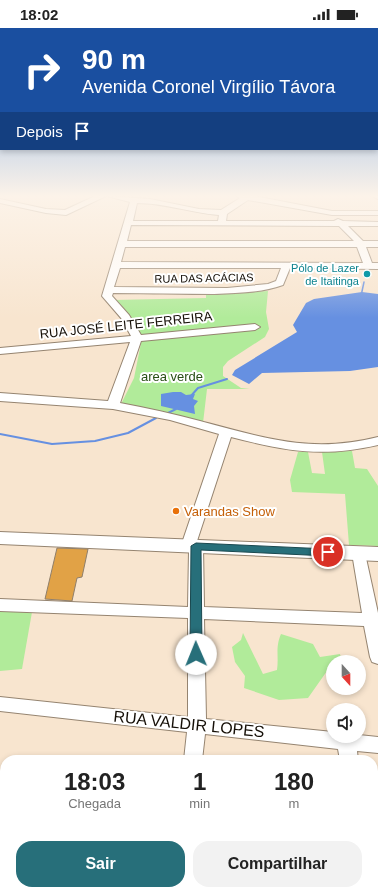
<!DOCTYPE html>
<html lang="pt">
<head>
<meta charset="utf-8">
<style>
  :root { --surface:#fff; --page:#f2f2f2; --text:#222; --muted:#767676; --accent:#276f7a }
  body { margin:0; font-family:Arial,sans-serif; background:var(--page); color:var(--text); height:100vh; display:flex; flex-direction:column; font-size:15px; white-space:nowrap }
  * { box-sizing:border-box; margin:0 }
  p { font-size:13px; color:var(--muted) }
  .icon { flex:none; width:22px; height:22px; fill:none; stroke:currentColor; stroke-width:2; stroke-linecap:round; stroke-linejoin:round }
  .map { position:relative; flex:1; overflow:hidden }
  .side { position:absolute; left:0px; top:727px; width:378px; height:140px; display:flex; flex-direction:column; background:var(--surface); border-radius:16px 16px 0 0; box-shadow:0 2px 6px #0003 }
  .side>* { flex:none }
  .hud { position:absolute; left:0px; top:0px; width:378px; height:122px; box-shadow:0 2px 6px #0003; background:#1a4fa0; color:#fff; overflow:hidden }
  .needle { width:26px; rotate:159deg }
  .tools { position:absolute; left:326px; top:627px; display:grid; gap:8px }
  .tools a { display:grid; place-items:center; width:40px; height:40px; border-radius:50%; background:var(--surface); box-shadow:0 2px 6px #0003; font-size:20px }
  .pin { position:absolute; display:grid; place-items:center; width:34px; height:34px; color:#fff; margin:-17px; border:2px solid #fff; border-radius:50%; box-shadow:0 1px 4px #0007 }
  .me { position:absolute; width:44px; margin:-22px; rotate:359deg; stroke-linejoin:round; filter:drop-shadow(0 0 3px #0008) }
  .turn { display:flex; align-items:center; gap:14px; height:84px; padding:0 16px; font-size:18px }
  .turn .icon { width:52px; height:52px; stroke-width:2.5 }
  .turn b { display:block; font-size:28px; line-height:34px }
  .then { display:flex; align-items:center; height:38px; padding:0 16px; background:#0003; gap:8px; font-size:15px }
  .eta { display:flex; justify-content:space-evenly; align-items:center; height:68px; text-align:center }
  .eta b { font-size:24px; font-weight:600; line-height:28px }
  .primary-button { display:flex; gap:8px; margin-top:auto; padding:8px 16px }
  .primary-button a { flex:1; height:46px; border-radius:16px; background:var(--accent); color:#fff; font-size:16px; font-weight:600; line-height:46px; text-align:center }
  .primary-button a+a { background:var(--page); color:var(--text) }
  .status { display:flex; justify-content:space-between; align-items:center; height:28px; padding:0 20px; background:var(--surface); direction:ltr }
  .status svg { height:11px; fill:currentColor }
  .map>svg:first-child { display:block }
</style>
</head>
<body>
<div class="status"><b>18:02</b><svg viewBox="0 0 49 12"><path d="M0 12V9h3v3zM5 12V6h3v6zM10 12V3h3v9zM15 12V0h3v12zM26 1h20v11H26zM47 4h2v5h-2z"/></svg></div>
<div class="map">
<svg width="378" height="867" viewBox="0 0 378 867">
  <rect width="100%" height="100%" fill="#f8e5cf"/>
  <g fill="#b1eb9a">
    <polygon points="268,263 266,284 269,301 265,309 228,333 223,339 223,348 241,360 250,361 207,361 203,395 121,376 134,350 142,310 258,301 258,297 140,307 113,272 206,270 206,266"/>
    <polygon points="352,423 355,440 367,441 378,458 378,518 349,517 345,466 292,464 290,452 298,424 308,424 312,445 325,446 322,424"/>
    <polygon points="0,583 32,584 22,641 0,643"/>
    <path d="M 243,605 L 263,646 L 277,642 C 279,628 275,620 281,606 L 313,616 L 320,629 L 340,626 L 342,634 L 333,634 L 333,642 L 327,643 L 308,670 L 279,672 L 244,660 L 245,648 L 235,634 L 232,619 L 241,612 Z"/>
  </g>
  <g fill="#6690e1">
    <polygon points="362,264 378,266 378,339 350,343 262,345 249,356 232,347 235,342 297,304 293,297 306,275 314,271"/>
    <polygon points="173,364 181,364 186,367 195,366 193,371 198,373 194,378 195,386 161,378 161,366"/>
  </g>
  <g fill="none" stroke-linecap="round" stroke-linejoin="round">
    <polyline stroke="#6690e1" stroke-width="1.5" points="361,268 364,254"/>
    <g stroke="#6690e1" stroke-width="2">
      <polyline points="190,369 198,360 227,351"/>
      <polyline points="168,385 176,381"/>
      <polyline points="0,406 52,416 95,413 128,405 156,390"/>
    </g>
  </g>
  <polygon fill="#e1a246" stroke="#8f7f6b" points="57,520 88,521 82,549 77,550 72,573 45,571"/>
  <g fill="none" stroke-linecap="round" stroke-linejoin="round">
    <g stroke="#958470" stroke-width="2">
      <g id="minor">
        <polygon points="95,168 106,168 66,187 46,185 0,175 0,171 46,181 65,182"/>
        <path d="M 107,168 L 150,171 L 199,181 L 221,182 L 240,170 L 237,168 L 254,168 L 332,183 L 378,183 L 378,187 L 332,187 L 248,172 L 227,186 L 226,193 L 334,193 L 338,191 L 343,193 L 378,194 L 378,198 L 348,198 L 363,213 L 378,213 L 378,219 L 366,219 L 372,235 L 378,235 L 378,241 L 290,240 L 283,257 C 261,265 237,265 214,266 C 180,266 146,265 113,265 L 112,268 L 129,287 L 141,307 L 255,296 L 260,299 L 255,302 L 141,313 L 120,375 C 147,380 174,386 200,393 C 265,410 311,426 378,409 L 378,417 C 322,430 285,423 231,409 L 197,513 L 201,514 L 203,518 L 204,579 L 362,585 L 352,525 L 354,521 L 359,520 L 364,521 L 378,585 L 378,636 L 372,634 L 370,629 L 364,598 L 204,591 L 206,691 L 333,704 L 333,708 L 359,707 L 378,709 L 378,725 L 357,723 L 358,732 L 340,732 L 338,721 L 205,706 L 202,732 L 184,732 L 187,704 L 0,683 L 0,669 L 188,689 L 188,590 L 0,583 L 0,571 L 188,579 L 189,523 L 183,522 L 181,518 L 219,406 L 170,392 L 113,381 L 0,373 L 0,365 L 108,373 L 130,314 L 0,326 L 0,320 L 131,308 L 121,290 L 102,268 L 130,174 ZM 137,175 C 165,175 191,185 219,187 L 218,193 L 133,193 ZM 131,197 L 339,198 L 354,213 L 127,213 ZM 125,219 L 357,219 L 363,235 L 121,234 ZM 120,240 L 281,240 L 276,253 L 268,256 L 227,260 L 114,259 Z"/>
        <polygon points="372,168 378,168 378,171"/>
        <polygon points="0,763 5,764 5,782 0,781"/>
        <rect x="373" y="814" width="5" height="20"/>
        <polygon points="373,858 376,867 354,867 353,862 373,862"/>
      </g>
    </g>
    <g stroke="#958470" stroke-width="2">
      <polygon id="major" points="0,504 378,519 378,533 0,516"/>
    </g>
    <use href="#minor" fill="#fff" fill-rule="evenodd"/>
    <use href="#major" fill="#fff" fill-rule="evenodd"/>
  </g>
  <linearGradient id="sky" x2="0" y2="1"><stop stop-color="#74a6e5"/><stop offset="0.58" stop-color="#fcf3e9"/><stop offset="1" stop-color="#fcf3e9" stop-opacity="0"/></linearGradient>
  <rect width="378" height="290" fill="url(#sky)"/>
  <polygon fill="#276f7a" stroke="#19484f" points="196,515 328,521 334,524 328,528 201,522 202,626 200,629 192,629 190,626 191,518"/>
  <circle fill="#0f9aa8" stroke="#fff" stroke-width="1.5" cx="367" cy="246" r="4"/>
  <circle fill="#e8710a" stroke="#fff" stroke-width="1.5" cx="176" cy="483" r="4"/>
  <g text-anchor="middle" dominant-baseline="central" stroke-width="4" stroke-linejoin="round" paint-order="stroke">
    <g font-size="11" fill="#0d838f" stroke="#fff" text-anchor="end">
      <text x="359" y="240">Pólo de Lazer<tspan x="359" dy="13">de Itaitinga</tspan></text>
    </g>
    <g font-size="11" fill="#150f07" stroke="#fff">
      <text transform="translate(204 250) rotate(-1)">RUA DAS ACÁCIAS</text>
    </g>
    <g font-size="13" fill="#150f07" stroke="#fff">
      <text transform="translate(126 297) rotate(-6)">RUA JOSÉ LEITE FERREIRA</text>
    </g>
    <g font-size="13" fill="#284e15" stroke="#fff">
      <text x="172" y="348">area verde</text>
    </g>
    <g font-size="13" fill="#c56008" stroke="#fff" text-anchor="start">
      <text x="184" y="483">Varandas Show</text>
    </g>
    <g font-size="16" fill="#150f07" stroke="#fff">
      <text transform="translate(189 696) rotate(6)">RUA VALDIR LOPES</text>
    </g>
  </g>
</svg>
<div class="tools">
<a><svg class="needle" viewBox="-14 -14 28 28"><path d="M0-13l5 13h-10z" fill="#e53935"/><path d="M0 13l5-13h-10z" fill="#767676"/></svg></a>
<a><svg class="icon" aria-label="sound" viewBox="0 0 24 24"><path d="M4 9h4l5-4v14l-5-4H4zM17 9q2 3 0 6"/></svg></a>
</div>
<div class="pin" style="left:328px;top:524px;background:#d93025"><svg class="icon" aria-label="arrive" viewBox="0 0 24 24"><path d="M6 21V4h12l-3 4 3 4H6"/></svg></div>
<svg class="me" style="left:196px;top:626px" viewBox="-20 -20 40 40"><circle r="19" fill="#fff"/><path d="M0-13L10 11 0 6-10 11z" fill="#276f7a"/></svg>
<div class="hud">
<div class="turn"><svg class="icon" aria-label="right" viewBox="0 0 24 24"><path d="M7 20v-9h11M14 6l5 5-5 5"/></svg><div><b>90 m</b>Avenida Coronel Virgílio Távora</div></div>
<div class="then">Depois<svg class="icon" aria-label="arrive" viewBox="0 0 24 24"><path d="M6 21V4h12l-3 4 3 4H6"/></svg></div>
</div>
<section class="side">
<div class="eta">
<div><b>18:03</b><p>Chegada</p></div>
<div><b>1</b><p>min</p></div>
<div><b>180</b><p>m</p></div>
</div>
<div class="primary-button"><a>Sair</a><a>Compartilhar</a></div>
</section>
</div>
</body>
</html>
